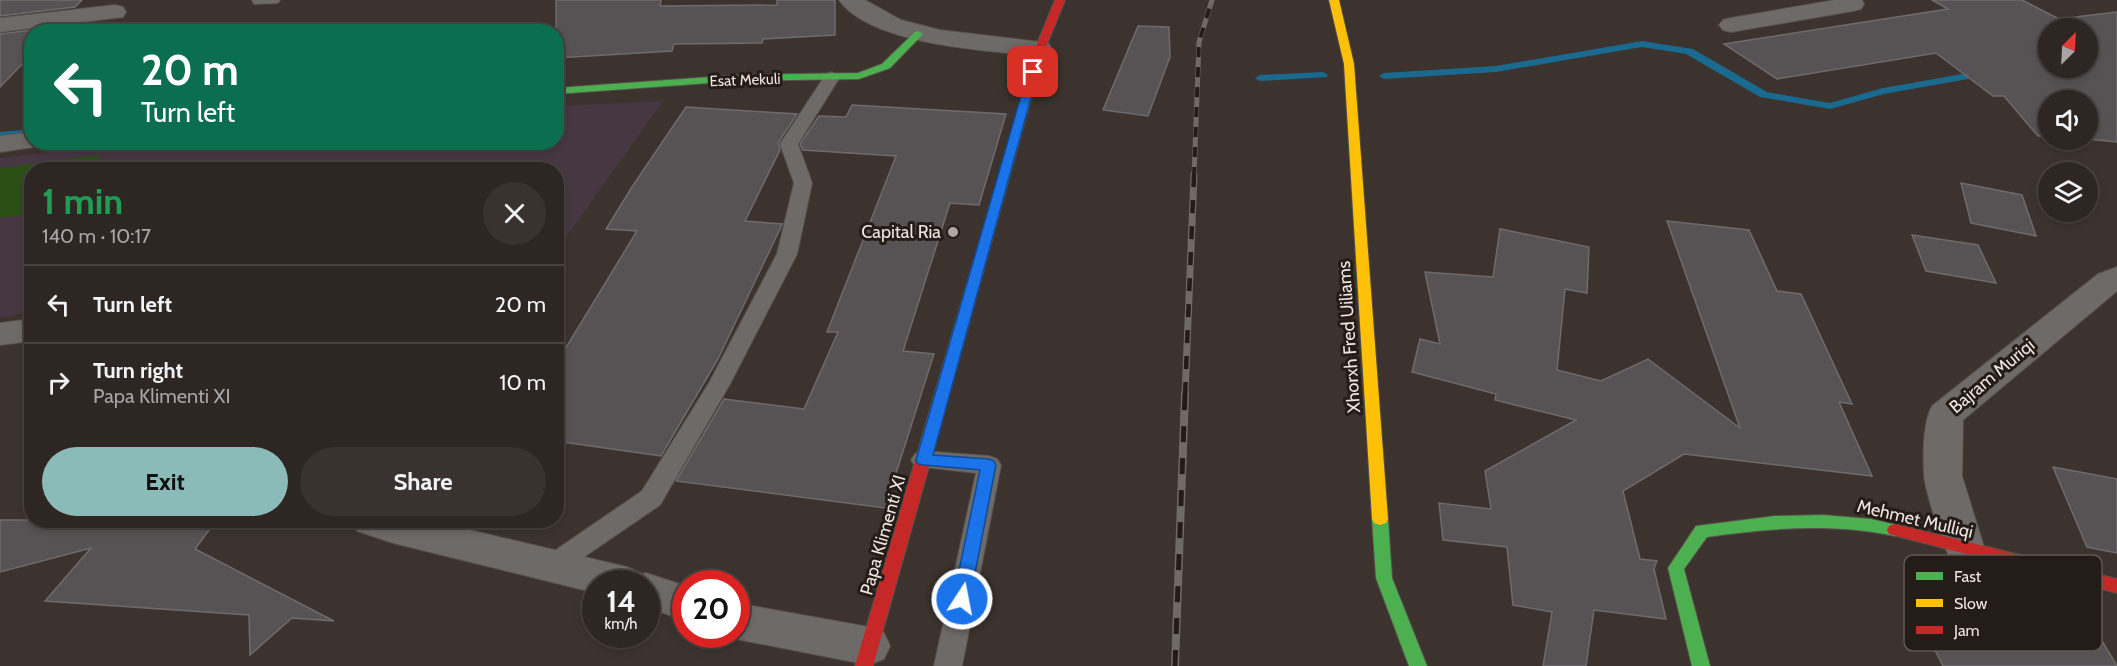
<!DOCTYPE html>
<html lang="en">
<head>
<meta charset="utf-8">
<style>
  :root { --surface:#2d2622; --page:#39322f; --text:#f1f3f6; --muted:#a7a5a5; --line:#484340; --accent:#8bbbb9 }
  body { margin:0; font-family:Cabin,sans-serif; background:var(--page); color:var(--text); height:100vh; display:flex; flex-direction:column; font-size:22px; white-space:nowrap }
  * { box-sizing:border-box; margin:0 }
  p { font-size:20px; color:var(--muted) }
  .icon { flex:none; width:33px; height:33px; fill:none; stroke:currentColor; stroke-width:2; stroke-linecap:round; stroke-linejoin:round }
  .map { position:relative; flex:1; overflow:hidden }
  .details { position:absolute; left:24px; top:162px; width:540px; height:366px; display:flex; flex-direction:column; background:var(--surface); border-radius:24px; box-shadow:0 3px 9px #0003,0 0 0 2px var(--line) }
  .details>* { flex:none }
  .hud { position:absolute; left:24px; top:24px; width:540px; height:126px; border-radius:24px; box-shadow:0 3px 9px #0003,0 0 0 2px var(--line); background:#0b6e4f; color:#fff; overflow:hidden }
  .needle { width:39px; rotate:24deg }
  .buttons { position:absolute; left:2038px; top:18px; display:grid; gap:12px }
  .buttons a { display:grid; place-items:center; width:60px; height:60px; border-radius:50%; background:var(--surface); box-shadow:0 3px 9px #0003,0 0 0 2px var(--line); font-size:30px }
  .speed { position:absolute; left:582px; top:570px; display:flex; gap:12px; font-size:30px; font-weight:700; text-align:center }
  .speed>* { display:grid; place-content:center; width:78px; height:78px; border-radius:50%; background:var(--surface); box-shadow:0 3px 9px #0003,0 0 0 2px var(--line); line-height:1 }
  .speed small { font-size:15px; font-weight:400 }
  .speed .limit { border:9px solid #d22; background:#fff; color:#111 }
  .pin { position:absolute; display:grid; place-items:center; width:51px; height:51px; color:#fff; margin:-26px; border-radius:12px; box-shadow:0 3px 9px #0006 }
  .me { position:absolute; width:66px; margin:-33px; rotate:11deg; stroke-linejoin:round; filter:drop-shadow(0 0 4px #0008) }
  .turn { display:flex; align-items:center; gap:21px; height:126px; padding:0 18px; font-size:27px }
  .turn .icon { width:78px; height:78px; stroke-width:2.5 }
  .turn b { display:block; font-size:42px; line-height:51px }
  .round { display:grid; place-items:center; flex:none; width:63px; height:63px; border-radius:32px; background:var(--page) }
  .summary { display:flex; align-items:center; justify-content:space-between; height:102px; padding:0 18px }
  h1 { font-size:36px; font-weight:800; line-height:45px; color:#1e9e55 }
  .action { display:flex; gap:12px; margin-top:auto; padding:12px 18px }
  .action a { flex:1; height:69px; border-radius:36px; background:var(--accent); color:#111; font-size:24px; font-weight:800; line-height:69px; text-align:center }
  .action a+a { background:var(--page); color:var(--text) }
  ul { padding:0; list-style:none }
  li { display:flex; align-items:center; gap:18px; height:78px; padding:0 18px; border-top:2px solid var(--line) }
  li div { flex:1 }
  li b { display:block; font-size:22px }
  li em { font-style:normal }
  .map>svg:first-child { display:block }
</style>
</head>
<body>
<div class="map">
<svg width="2117" height="666" viewBox="0 0 2117 666">
  <rect width="100%" height="100%" fill="#3c332e"/>
  <polygon fill="#463742" points="663,101 557,250 556,170 32,170 31,312 0,318 0,158 128,142 556,142 557,106"/>
  <polygon fill="#2c4f18" points="101,155 92,169 32,170 31,214 0,218 0,168"/>
  <g fill="none" stroke-linecap="round" stroke-linejoin="round">
    <g fill="#196a8e" fill-rule="evenodd">
      <polygon points="1642,41 1693,49 1767,92 1830,103 1883,88 1985,70 1990,73 1985,76 1884,94 1830,109 1760,97 1686,54 1642,47 1496,72 1384,79 1379,76 1384,73 1496,66"/>
      <polygon points="1323,72 1328,75 1327,77 1260,81 1255,78 1260,75"/>
      <polygon points="32,129 32,135 0,138 0,132"/>
    </g>
  </g>
  <g fill="#575254" stroke="#6f6b6d" stroke-width="1.5" fill-rule="evenodd">
    <polygon points="0,0 82,0 75,7 0,16"/>
    <polygon points="556,0 661,0 660,6 777,5 777,0 835,0 835,35 763,39 762,43 674,44 672,51 556,58"/>
    <path d="M 1932,0 L 2022,0 L 2059,19 L 2117,12 L 2117,142 L 2088,139 L 2088,100 L 2049,100 L 2049,136 L 2038,136 L 2004,96 L 1993,96 L 1936,53 L 1777,79 L 1724,44 L 1948,9 ZM 2049,28 L 2088,28 L 2088,68 L 2049,68 Z"/>
    <polygon points="1138,26 1169,27 1170,57 1148,116 1103,110"/>
    <polygon points="56,27 52,32 32,32 32,54 0,87 0,34"/>
    <polygon points="852,105 1006,114 979,205 950,203 903,351 934,354 885,508 676,481 724,399 804,409 838,332 827,332 896,156 803,150 800,144 819,116 846,117"/>
    <polygon points="686,107 797,114 778,143 780,150 745,221 782,224 781,227 718,359 661,456 556,441 556,364 637,231 606,229 632,187"/>
    <polygon points="1961,183 2022,195 2036,236 1971,223"/>
    <polygon points="1667,221 1749,230 1777,291 1801,294 1852,404 1839,402 1872,476 1684,454 1623,491 1640,559 1657,561 1654,569 1666,619 1594,610 1586,666 1543,666 1552,612 1513,605 1507,547 1443,540 1439,503 1491,509 1485,471 1576,420 1495,400 1496,394 1412,372 1420,339 1440,344 1425,272 1493,277 1500,229 1589,247 1587,293 1565,289 1557,370 1601,381 1648,359 1740,428"/>
    <polygon points="1912,235 1978,245 1996,283 1926,271"/>
    <polygon points="2053,467 2117,479 2117,553 2087,547"/>
    <polygon points="0,520 149,520 150,525 210,529 195,549 334,621 292,618 250,655 249,615 45,601 91,548 0,572"/>
    <polygon points="1916,613 2095,629 2117,666 1943,666"/>
  </g>
  <g fill="none" stroke-linecap="round" stroke-linejoin="round">
    <g stroke="#58504b" stroke-width="2">
      <g id="lane">
        <polygon points="252,0 280,0 278,3 254,4"/>
        <polygon points="832,72 840,77 798,144 812,183 797,254 730,384 660,505 562,572 553,575 544,572 540,565 544,558 642,491 709,383 777,254 794,183 780,144 826,74"/>
        <polygon points="923,451 989,456 997,459 1001,465 962,666 934,666 976,473 915,466 911,460 915,454"/>
      </g>
    </g>
    <g stroke="#58504b" stroke-width="2">
      <g id="street">
        <path d="M 839,0 L 865,0 L 901,20 L 940,30 L 1040,42 L 1049,44 L 1052,49 L 1049,54 L 1040,56 C 989,51 870,45 839,0 Z"/>
        <polygon points="1835,0 1862,0 1864,4 1861,9 1853,11 1731,32 1723,30 1719,25 1723,20 1731,18"/>
        <polygon points="115,5 123,7 126,12 123,17 0,32 0,18"/>
        <polygon points="32,132 32,142 44,142 42,146 0,152 0,136"/>
        <path d="M 2117,267 L 2117,291 L 1963,420 L 1962,476 L 1984,547 L 1978,558 L 1964,563 L 1950,558 C 1942,543 1925,491 1924,474 C 1923,454 1923,423 1932,406 L 2098,274 Z"/>
        <polygon points="32,319 32,341 0,345 0,323"/>
        <polygon points="352,520 427,520 627,567 642,574 646,573 686,586 686,621 646,607 646,584 596,584 596,593 393,543 357,531"/>
        <polygon points="736,603 869,627 884,633 890,646 884,659 869,665 736,639 724,634 736,634"/>
      </g>
    </g>
    <g stroke="#58504b" stroke-width="2">
      <g id="fast">
        <polygon points="918,31 923,34 921,36 890,68 859,79 738,81 556,94 556,88 738,75 858,73 882,64 915,32"/>
        <polygon points="1019,121 1024,124 963,345 961,348 951,348 949,345 1014,124"/>
        <polygon points="1380,513 1386,515 1388,519 1392,578 1427,666 1409,666 1376,578 1372,519 1374,515"/>
        <path d="M 1823,515 L 1871,519 L 1901,526 L 1903,530 L 1901,534 L 1895,536 C 1832,523 1770,528 1707,537 L 1684,569 L 1710,666 L 1692,666 L 1668,568 L 1696,526 L 1775,516 Z"/>
      </g>
    </g>
    <g stroke="#58504b" stroke-width="2">
      <polygon id="slow" points="1329,0 1339,0 1354,64 1388,519 1386,523 1380,525 1374,523 1372,519 1344,64"/>
    </g>
    <g stroke="#58504b" stroke-width="2">
      <g id="jam">
        <polygon points="1055,0 1065,0 1045,49 1024,124 1019,127 1015,126 1014,124 1035,49"/>
        <polygon points="956,340 963,345 873,666 855,666 949,345"/>
        <polygon points="1895,524 2117,579 2117,593 1889,534 1887,530 1889,526"/>
      </g>
    </g>
    <use href="#lane" fill="#6e6a67" fill-rule="evenodd"/>
    <use href="#street" fill="#6e6a67" fill-rule="evenodd"/>
    <use href="#fast" fill="#4caf50" fill-rule="evenodd"/>
    <use href="#slow" fill="#ffc107" fill-rule="evenodd"/>
    <use href="#jam" fill="#c62828" fill-rule="evenodd"/>
    <g stroke="#6f6a65" stroke-width="5">
      <polyline id="rail-far2" points="1194,177 1199,42 1212,0"/>
    </g>
    <g stroke="#6f6a65" stroke-width="7">
      <polyline id="rail-far1" points="1185,395 1194,175"/>
    </g>
    <g stroke="#6f6a65" stroke-width="8">
      <polyline id="rail" points="1175,666 1185,394"/>
    </g>
    <use href="#rail-far2" stroke="#231c17" stroke-width="4" stroke-dasharray="10" stroke-linecap="butt"/>
    <use href="#rail-far1" stroke="#231c17" stroke-width="4.5" stroke-dasharray="13" stroke-linecap="butt"/>
    <use href="#rail" stroke="#231c17" stroke-width="5" stroke-dasharray="16" stroke-linecap="butt"/>
  </g>
  <polygon fill="#1a73e8" stroke="#114b97" stroke-width="1.5" points="1033,69 1038,72 933,455 989,459 994,461 996,465 970,599 968,604 962,606 955,604 953,599 980,470 924,465 918,464 916,460 1028,72"/>
  <circle fill="#b0a6a0" stroke="#231c17" stroke-width="2" cx="953" cy="232" r="6"/>
  <g text-anchor="middle" dominant-baseline="central" stroke-width="6" stroke-linejoin="round" paint-order="stroke">
    <g font-size="15" fill="#efe4de" stroke="#231c17">
      <text transform="translate(745 80) rotate(-2)">Esat Mekuli</text>
    </g>
    <g font-size="18" fill="#efe4de" stroke="#231c17" text-anchor="end">
      <text x="941" y="232">Capital Ria</text>
    </g>
    <g font-size="18" fill="#efe4de" stroke="#231c17">
      <text transform="translate(1349 337) rotate(-94)">Xhorxh Fred Uiliams</text>
      <text transform="translate(1992 376) rotate(-40)">Bajram Muriqi</text>
      <text transform="translate(1915 519) rotate(13)">Mehmet Mulliqi</text>
      <text transform="translate(883 535) rotate(-74)">Papa Klimenti XI</text>
    </g>
  </g>
  <rect x="1904" y="555" width="198" height="96" rx="9" fill="#231c17" stroke="#605853" stroke-width="1.5"/>
  <rect x="1916" y="572" width="27" height="8" fill="#4caf50"/>
  <rect x="1916" y="599" width="27" height="8" fill="#ffc107"/>
  <rect x="1916" y="626" width="27" height="8" fill="#c62828"/>
  <g font-size="16" fill="#efe4de">
    <text x="1954" y="582">Fast</text>
    <text x="1954" y="609">Slow</text>
    <text x="1954" y="636">Jam</text>
  </g>
</svg>
<div class="buttons">
<a><svg class="needle" viewBox="-14 -14 28 28"><path d="M0-13l5 13h-10z" fill="#e53935"/><path d="M0 13l5-13h-10z" fill="#a7a5a5"/></svg></a>
<a><svg class="icon" aria-label="sound" viewBox="0 0 24 24"><path d="M4 9h4l5-4v14l-5-4H4zM17 9q2 3 0 6"/></svg></a>
<a><svg class="icon" aria-label="layers" viewBox="0 0 24 24"><path d="M12 4l9 5-9 5-9-5zM3 14l9 5 9-5"/></svg></a>
</div>
<div class="speed"><div>14<small>km/h</small></div><div class="limit">20</div></div>
<div class="pin" style="left:1033px;top:72px;background:#d93025"><svg class="icon" aria-label="arrive" viewBox="0 0 24 24"><path d="M6 21V4h12l-3 4 3 4H6"/></svg></div>
<svg class="me" style="left:962px;top:599px" viewBox="-20 -20 40 40"><circle r="17" fill="#1a73e8" stroke="#fff" stroke-width="3"/><path d="M0-11L8 9 0 5-8 9z" fill="#fff"/></svg>
<div class="hud">
<div class="turn"><svg class="icon" aria-label="left" viewBox="0 0 24 24"><path d="M17 20v-9H6M10 6l-5 5 5 5"/></svg><div><b>20 m</b>Turn left</div></div>
</div>
<section class="details">
<div class="summary"><div><h1>1 min</h1><p>140 m · 10:17</p></div><a class="round"><svg class="icon" aria-label="close" viewBox="0 0 24 24"><path d="M6 6l12 12M18 6L6 18"/></svg></a></div>
<ul>
<li><svg class="icon" aria-label="left" viewBox="0 0 24 24"><path d="M17 20v-9H6M10 6l-5 5 5 5"/></svg><div><b>Turn left</b></div><em>20 m</em></li>
<li><svg class="icon" aria-label="right" viewBox="0 0 24 24"><path d="M7 20v-9h11M14 6l5 5-5 5"/></svg><div><b>Turn right</b><p>Papa Klimenti XI</p></div><em>10 m</em></li>
</ul>
<div class="action"><a>Exit</a><a>Share</a></div>
</section>
</div>
</body>
</html>
